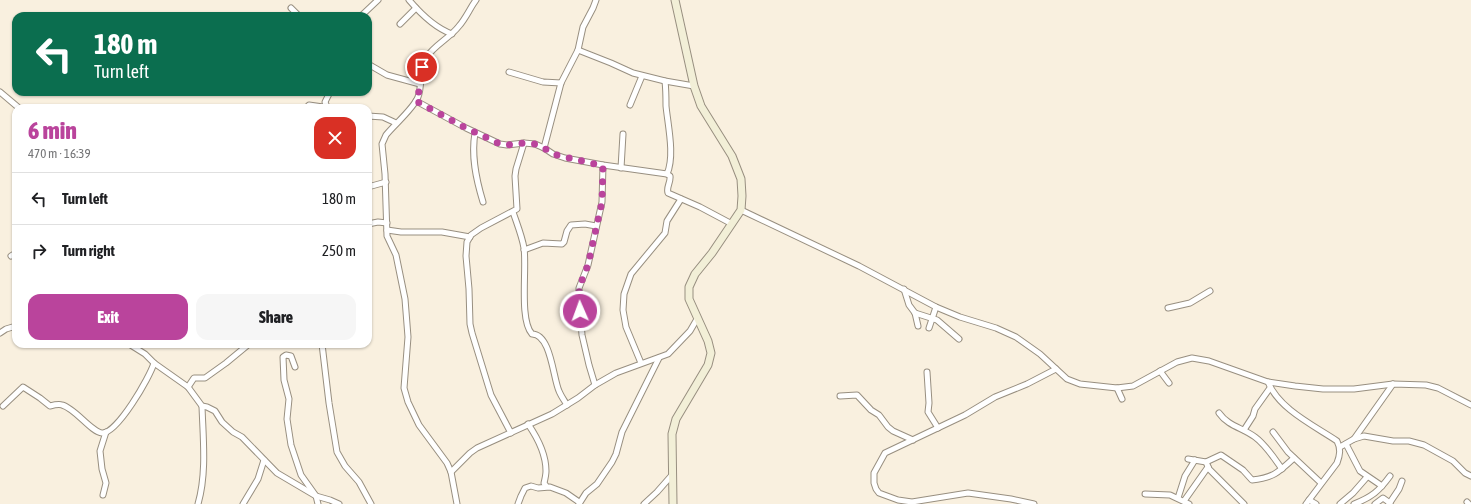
<!DOCTYPE html>
<html lang="en">
<head>
<meta charset="utf-8">
<style>
  :root { --surface:#fff; --page:#f6f6f6; --text:#202124; --muted:#757577; --line:#e0e0e0; --accent:#ba449c }
  body { margin:0; font-family:"Asap Condensed",sans-serif; background:var(--page); color:var(--text); height:100vh; display:flex; flex-direction:column; font-size:15px; white-space:nowrap }
  * { box-sizing:border-box; margin:0 }
  p { font-size:13px; color:var(--muted) }
  .icon { flex:none; width:22px; height:22px; fill:none; stroke:currentColor; stroke-width:2; stroke-linecap:round; stroke-linejoin:round }
  .map { position:relative; flex:1; overflow:hidden }
  .panel { position:absolute; left:12px; top:104px; width:360px; height:244px; display:flex; flex-direction:column; background:var(--surface); border-radius:12px; box-shadow:0 1px 3px #0004 }
  .panel>* { flex:none }
  .top-card { position:absolute; left:12px; top:12px; width:360px; height:84px; border-radius:12px; box-shadow:0 1px 3px #0004; background:#0b6e4f; color:#fff; overflow:hidden }
  .pin { position:absolute; display:grid; place-items:center; width:34px; height:34px; color:#fff; margin:-17px; border:2px solid #fff; border-radius:50%; box-shadow:0 1px 4px #0007 }
  .me { position:absolute; width:44px; margin:-22px; rotate:358deg; stroke-linejoin:round; filter:drop-shadow(0 0 3px #0008) }
  .turn { display:flex; align-items:center; gap:14px; height:84px; padding:0 16px; font-size:18px }
  .turn .icon { width:52px; height:52px; stroke-width:2.5 }
  .turn b { display:block; font-size:28px; line-height:34px }
  .round { display:grid; place-items:center; flex:none; width:42px; height:42px; border-radius:12px; background:var(--page) }
  .head { display:flex; align-items:center; justify-content:space-between; height:68px; padding:0 16px }
  h1 { font-size:24px; font-weight:800; line-height:30px; color:var(--accent) }
  .action { display:flex; gap:8px; margin-top:auto; padding:8px 16px }
  .action a { flex:1; height:46px; border-radius:12px; background:var(--accent); color:#fff; font-size:16px; font-weight:800; line-height:46px; text-align:center }
  .action a+a { background:var(--page); color:var(--text) }
  ul { padding:0; list-style:none }
  li { display:flex; align-items:center; gap:12px; height:52px; padding:0 16px; border-top:1px solid var(--line) }
  li div { flex:1 }
  li b { display:block; font-size:15px }
  li em { font-style:normal }
  .map>svg:first-child { display:block }
</style>
</head>
<body>
<div class="map">
<svg width="1471" height="504" viewBox="0 0 1471 504">
  <rect width="100%" height="100%" fill="#f9f0df"/>
  <g fill="none" stroke-linecap="round" stroke-linejoin="round">
    <g stroke="#988f80" stroke-width="7">
      <g id="minor">
        <path d="M 409,0 C 420,13 435,28 452,34"/>
        <polyline points="291,8 299,16"/>
        <polyline points="361,16 378,0"/>
        <polyline points="400,24 416,8"/>
        <polyline points="578,50 611,63 633,73 665,81 694,86"/>
        <polyline points="368,64 387,75 420,84"/>
        <polyline points="509,72 543,82 561,83"/>
        <path d="M 665,81 C 666,90 666,98 666,106 C 668,126 675,156 667,174"/>
        <polyline points="0,92 19,108"/>
        <path d="M 416,101 L 466,128 L 500,144 L 507,145 L 524,143 L 535,144 L 544,148 L 553,154 L 565,158 L 603,165 L 667,174 L 670,176 C 671,182 666,187 668,193 L 700,207 L 732,224"/>
        <polyline points="630,105 642,76"/>
        <polyline points="327,107 325,102 330,92"/>
        <polyline points="306,108 309,105 330,108"/>
        <polyline points="368,116 383,117 396,123"/>
        <path d="M 475,133 C 471,156 476,179 483,202"/>
        <polyline points="544,148 561,83 578,50 583,27 593,8 596,0"/>
        <polyline points="621,168 623,134"/>
        <polyline points="368,187 386,182"/>
        <polyline points="741,210 859,266 936,307 960,317 996,328 1016,337 1040,354 1067,379 1080,384 1117,388 1133,386 1177,362 1192,358 1209,361 1268,382 1295,386 1323,389 1354,389 1393,384 1426,385 1438,388 1471,405"/>
        <path d="M 513,212 C 517,224 522,236 524,248 C 527,268 519,320 532,334 C 551,334 553,378 559,391 C 561,396 564,400 567,405"/>
        <polyline points="368,224 378,222 387,223"/>
        <polyline points="387,230 401,232 442,232 470,237"/>
        <polyline points="524,250 543,243 562,244 564,242 567,231 571,225 585,224 596,226"/>
        <polyline points="11,256 16,253"/>
        <polyline points="904,289 909,305 915,313 918,326"/>
        <polyline points="1168,308 1190,303 1210,291"/>
        <polyline points="915,313 937,320 959,339"/>
        <polyline points="929,328 936,307"/>
        <polyline points="0,333 6,329 16,326"/>
        <polyline points="129,344 145,354 154,363 188,387 202,406 207,407 215,411 222,422 233,432 242,437 277,473 316,496 330,500 339,504"/>
        <polyline points="322,344 329,403 337,452 345,466 359,482 371,504"/>
        <polyline points="641,363 626,327 623,310 624,294 631,274 665,233 667,221 681,199"/>
        <polyline points="295,367 291,356 286,355 283,357 284,380 289,399 287,419 291,445 301,475 316,496 318,504"/>
        <polyline points="1160,371 1169,383"/>
        <polyline points="927,372 929,403 928,412 938,428"/>
        <path d="M 1268,382 C 1279,409 1313,425 1337,441 C 1341,449 1340,455 1337,463 L 1306,504"/>
        <polyline points="595,385 589,365 582,335 579,297 579,288 588,265 602,202 603,165"/>
        <polyline points="188,387 194,378 205,378 226,363 249,344"/>
        <polyline points="1117,388 1122,399"/>
        <polyline points="840,396 857,395 871,410 879,415 888,427 893,431 913,440"/>
        <path d="M 3,406 L 23,387 L 40,398 L 50,406 C 54,405 59,404 62,405 C 75,408 91,432 102,433 C 117,434 150,377 154,363"/>
        <path d="M 1219,413 C 1228,426 1243,428 1255,437 C 1266,445 1274,458 1282,469"/>
        <path d="M 528,424 C 537,437 546,454 546,471 C 546,475 545,479 544,483 L 546,486"/>
        <polyline points="1244,430 1253,416 1255,409 1270,388"/>
        <polyline points="1273,432 1288,452 1321,483"/>
        <polyline points="511,433 491,395 472,333 470,324 469,289 466,256 467,242 471,235 481,228 517,209 515,176 516,169 524,143"/>
        <polyline points="1354,439 1364,436 1393,441 1409,441 1424,445 1453,461 1465,473 1471,476"/>
        <polyline points="1346,444 1360,471 1382,486"/>
        <polyline points="1340,447 1354,439 1393,384"/>
        <path d="M 1188,459 L 1206,462 L 1221,455 L 1243,470 L 1252,480 C 1273,478 1279,472 1294,458"/>
        <polyline points="1206,462 1209,469 1244,504"/>
        <polyline points="451,472 470,453 477,448 552,414 578,398 595,385 616,373 668,354 690,331 697,319"/>
        <polyline points="1145,494 1170,495 1189,504"/>
        <polyline points="103,495 106,483 102,469 100,451 106,432"/>
        <polyline points="1178,498 1185,476 1195,460"/>
        <polyline points="1309,500 1316,504"/>
        <polyline points="1184,501 1208,467"/>
        <polyline points="1467,502 1469,504"/>
        <path d="M 198,504 C 207,473 203,438 202,406"/>
        <polyline points="243,504 258,479 264,460"/>
        <path d="M 457,504 L 451,472 L 447,463 L 419,425 L 408,402 L 404,388 L 408,337 L 405,299 L 396,255 L 387,236 L 385,174 L 382,144 L 386,135 C 394,125 414,108 418,97 C 423,84 418,71 426,58 C 434,45 450,38 459,26 C 466,18 470,8 476,0"/>
        <polyline points="518,504 521,496 525,488 531,486 538,488 550,487 566,493 579,502"/>
        <polyline points="579,504 586,493 597,484 612,462 616,454 622,432 659,358"/>
        <polyline points="644,504 657,492 672,475"/>
        <polyline points="1034,504 1011,499 968,493 912,502 898,500 879,493 876,489 874,483 874,473 885,453 965,415 995,397 1027,384 1056,369"/>
        <polyline points="1340,504 1353,493 1367,477"/>
        <path d="M 1354,504 C 1372,497 1379,491 1390,476"/>
        <polyline points="1375,504 1383,498 1390,503"/>
        <polyline points="1389,504 1399,489 1402,481"/>
      </g>
    </g>
    <g stroke="#988f80" stroke-width="9">
      <polyline id="secondary" points="673,504 672,434 676,419 708,365 711,353 708,341 689,299 689,287 695,274 712,253 741,210 742,196 741,179 732,156 701,106 694,86 675,0"/>
    </g>
    <use href="#minor" stroke="#fff" stroke-width="5"/>
    <use href="#secondary" stroke="#f2efd7" stroke-width="7"/>
  </g>
  <g fill="none" stroke-linecap="round" stroke-linejoin="round">
    <path stroke="#ba449c" stroke-width="7" stroke-dasharray="0 12.6" d="M 422,67 C 419,78 421,90 416,101 L 466,128 L 500,144 L 507,145 L 524,143 L 535,144 L 544,148 L 553,154 L 603,166 L 602,202 L 588,265 L 579,288 L 580,311"/>
  </g>
</svg>
<div class="pin" style="left:422px;top:67px;background:#d93025"><svg class="icon" aria-label="arrive" viewBox="0 0 24 24"><path d="M6 21V4h12l-3 4 3 4H6"/></svg></div>
<svg class="me" style="left:580px;top:311px" viewBox="-20 -20 40 40"><circle r="17" fill="#ba449c" stroke="#fff" stroke-width="3"/><path d="M0-11L8 9 0 5-8 9z" fill="#fff"/></svg>
<div class="top-card">
<div class="turn"><svg class="icon" aria-label="left" viewBox="0 0 24 24"><path d="M17 20v-9H6M10 6l-5 5 5 5"/></svg><div><b>180 m</b>Turn left</div></div>
</div>
<section class="panel">
<div class="head"><div><h1>6 min</h1><p>470 m · 16:39</p></div><a class="round" style="background:#d93025;color:#fff"><svg class="icon" aria-label="close" viewBox="0 0 24 24"><path d="M6 6l12 12M18 6L6 18"/></svg></a></div>
<ul>
<li><svg class="icon" aria-label="left" viewBox="0 0 24 24"><path d="M17 20v-9H6M10 6l-5 5 5 5"/></svg><div><b>Turn left</b></div><em>180 m</em></li>
<li><svg class="icon" aria-label="right" viewBox="0 0 24 24"><path d="M7 20v-9h11M14 6l5 5-5 5"/></svg><div><b>Turn right</b></div><em>250 m</em></li>
</ul>
<div class="action"><a>Exit</a><a>Share</a></div>
</section>
</div>
</body>
</html>
